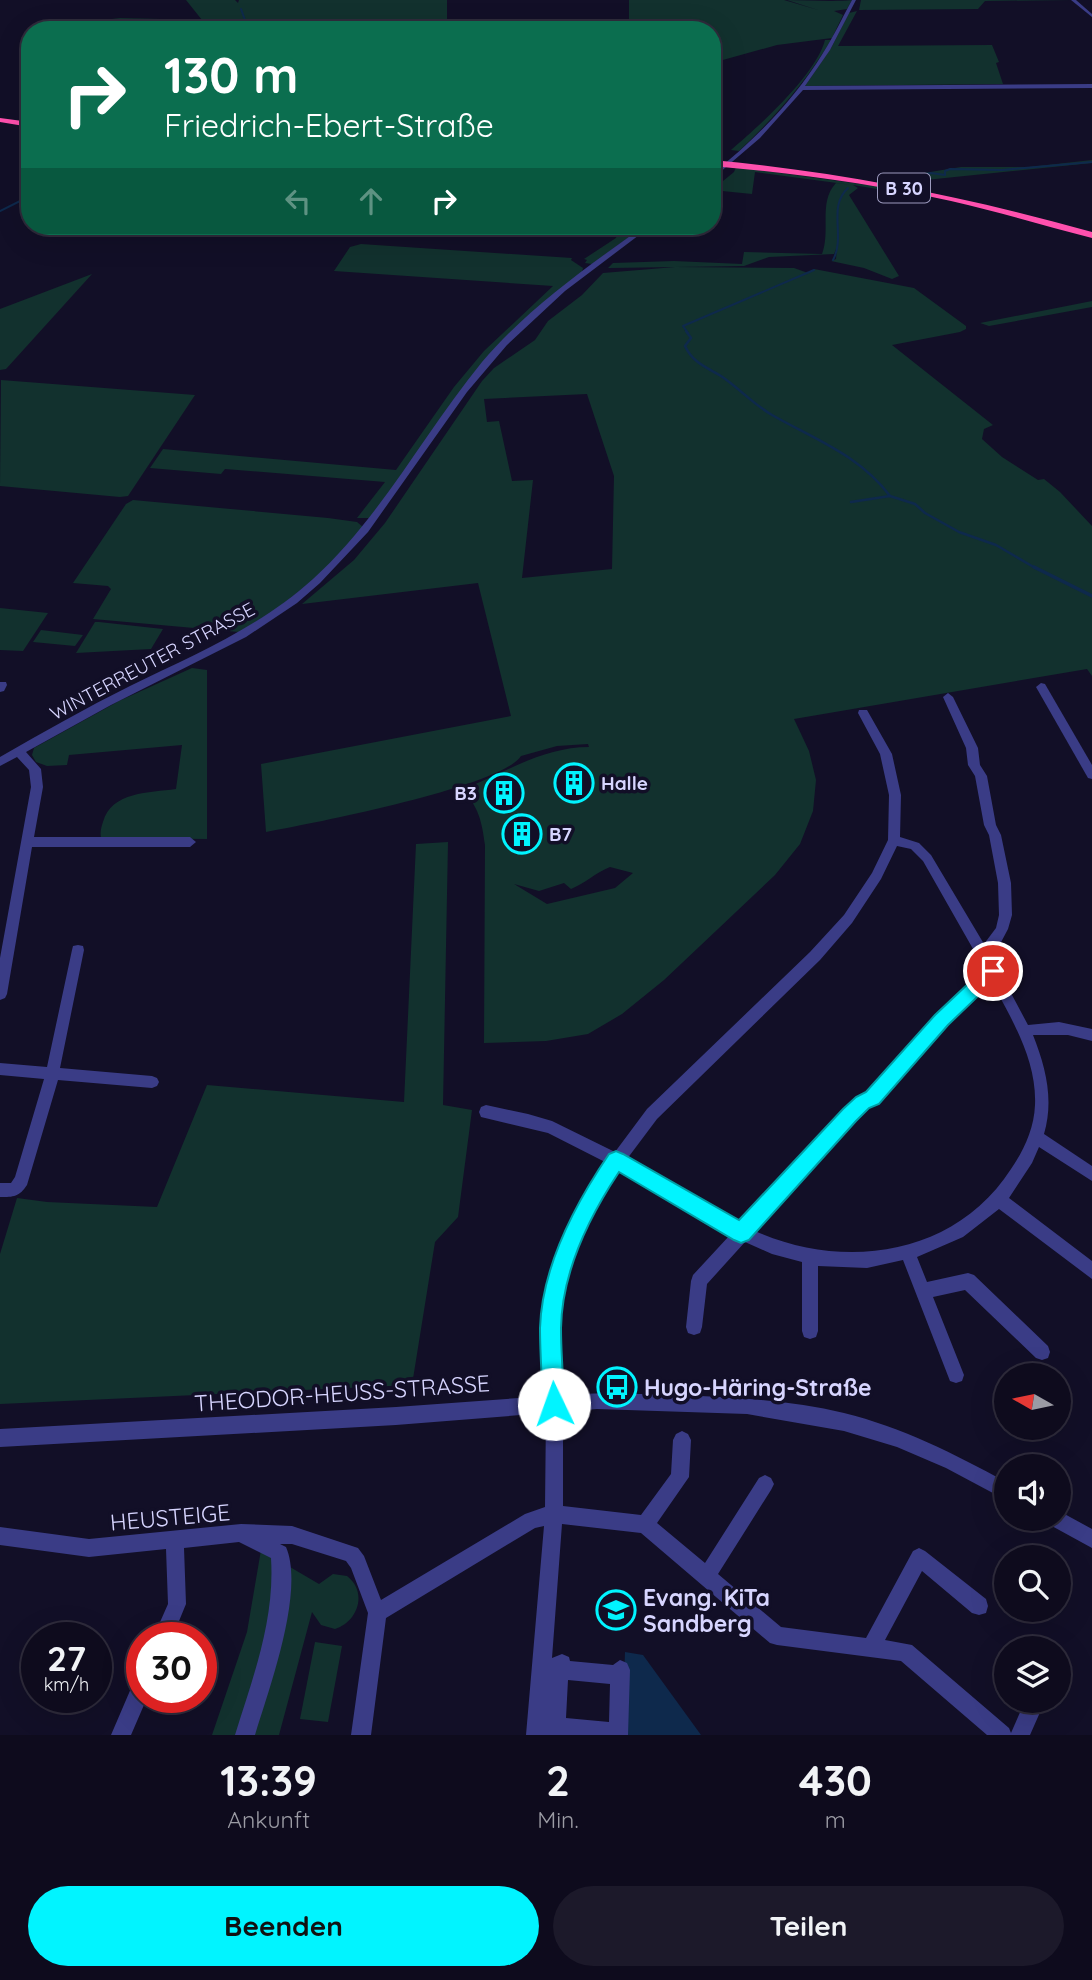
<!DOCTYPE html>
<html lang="de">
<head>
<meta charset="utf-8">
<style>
  :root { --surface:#0e0b1d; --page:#1c192a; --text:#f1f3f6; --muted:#9b9ba4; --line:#2e2b3b; --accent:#01f4ff }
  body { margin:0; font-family:Quicksand,sans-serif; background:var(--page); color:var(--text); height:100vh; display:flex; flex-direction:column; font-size:26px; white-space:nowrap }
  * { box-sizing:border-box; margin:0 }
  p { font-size:23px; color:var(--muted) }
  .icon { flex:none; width:38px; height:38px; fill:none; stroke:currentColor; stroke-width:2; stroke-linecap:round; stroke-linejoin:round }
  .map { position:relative; height:1735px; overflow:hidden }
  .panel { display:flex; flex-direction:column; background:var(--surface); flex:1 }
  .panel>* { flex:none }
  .top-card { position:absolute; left:21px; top:21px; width:700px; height:214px; border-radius:28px; box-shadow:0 7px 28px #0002,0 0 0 2px var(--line); background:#0b6e4f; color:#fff; overflow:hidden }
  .needle { width:46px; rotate:279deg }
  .tools { position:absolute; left:994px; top:1363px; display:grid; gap:14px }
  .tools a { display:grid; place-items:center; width:77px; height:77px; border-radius:50%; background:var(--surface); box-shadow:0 7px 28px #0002,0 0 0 2px var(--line); font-size:35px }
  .speed { position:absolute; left:21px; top:1622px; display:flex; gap:14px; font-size:35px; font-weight:700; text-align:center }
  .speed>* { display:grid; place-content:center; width:91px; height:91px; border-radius:50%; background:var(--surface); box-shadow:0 7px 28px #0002,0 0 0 2px var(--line); line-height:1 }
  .speed small { font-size:18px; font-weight:400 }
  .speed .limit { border:10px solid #d22; background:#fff; color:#111 }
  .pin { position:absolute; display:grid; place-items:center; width:60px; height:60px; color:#fff; margin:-30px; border:4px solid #fff; border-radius:50%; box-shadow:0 2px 7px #0007 }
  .me { position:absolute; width:77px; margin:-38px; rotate:357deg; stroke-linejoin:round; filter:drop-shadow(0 0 5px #0008) }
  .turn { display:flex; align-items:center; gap:24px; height:147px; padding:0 28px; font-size:32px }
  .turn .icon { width:91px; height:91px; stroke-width:2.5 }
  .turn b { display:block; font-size:49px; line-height:60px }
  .lanes { display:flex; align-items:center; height:66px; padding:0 28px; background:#0003; justify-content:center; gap:35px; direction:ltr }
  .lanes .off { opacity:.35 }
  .eta { display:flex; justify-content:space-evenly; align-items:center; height:119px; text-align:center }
  .eta b { font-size:42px; font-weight:800; line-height:49px }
  .primary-button { display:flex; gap:14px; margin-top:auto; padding:14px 28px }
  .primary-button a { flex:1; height:80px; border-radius:42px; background:var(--accent); color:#111; font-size:28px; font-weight:800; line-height:80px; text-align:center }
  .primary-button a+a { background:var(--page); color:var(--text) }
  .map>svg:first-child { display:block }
</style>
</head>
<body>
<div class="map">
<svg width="1092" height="1735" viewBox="0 0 1092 1735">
  <rect width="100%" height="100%" fill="#120f27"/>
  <g fill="#12312e" fill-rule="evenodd">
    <polygon points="186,0 235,0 238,3 239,0 447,0 447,30 100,30 112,19 120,18 202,20"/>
    <path d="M 629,0 L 784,0 L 818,10 L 787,0 C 809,0 833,2 852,0 L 847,9 L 834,11 L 843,15 L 832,38 L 777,45 L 712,63 L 712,30 L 629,30 Z"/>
    <polygon points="861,0 1071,0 985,1 978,9 859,10"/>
    <polygon points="857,11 838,46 992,45 999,62 996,63 1003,84 805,86 831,48 849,13"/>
    <path d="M 825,40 L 831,40 C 806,82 774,118 739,151 L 731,150 C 758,127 816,75 825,40 Z"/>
    <polygon points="1092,160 1092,163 916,181 899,177 961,167 1029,167"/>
    <path d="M 736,167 L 890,188 L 889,191 L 853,185 L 858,188 L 849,195 L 899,276 L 892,279 L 864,268 L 831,261 L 836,259 L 837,247 L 834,254 L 769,257 L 744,266 L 608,268 L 613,263 L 674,261 L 742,264 L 744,252 L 822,254 C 831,230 818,202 836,183 L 852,185 L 755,172 L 752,194 L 712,190 L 734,172 Z"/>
    <polygon points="620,226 644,226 592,264 585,263 587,260 584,259 616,238"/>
    <polygon points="361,244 572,258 571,260 583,268 582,272 490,355 372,518 357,518 385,482 225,469 221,474 150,468 163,449 396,470 454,387 484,351 553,286 334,271 350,247"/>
    <path d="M 675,267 L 794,268 L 808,273 L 814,269 L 914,288 L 966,326 L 966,329 L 960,332 L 892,345 L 993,425 L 984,429 L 982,439 L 1002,457 L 1038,480 L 1044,479 L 1060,492 L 1092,526 L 1092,676 L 1087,669 L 794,719 L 809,751 L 816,780 L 813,811 L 800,844 L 775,875 L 664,980 L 622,1014 L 588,1034 L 546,1041 L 484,1043 L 485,845 C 482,823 479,805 461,790 C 503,774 542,747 589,747 L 588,744 L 557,746 L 521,756 C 501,787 310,824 266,832 L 261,764 L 511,716 L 478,583 L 302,604 L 354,560 L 385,523 L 482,381 L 494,368 L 535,340 L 548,321 L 582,295 L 603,273 ZM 587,394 L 614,476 L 612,569 L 522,578 L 533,480 L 512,481 L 499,421 L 487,422 L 484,399 ZM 610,867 L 633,873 L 615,888 L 547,904 L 514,884 L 539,891 L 564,883 L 571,889 C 584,884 595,873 610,867 Z"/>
    <polygon points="92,274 6,369 0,370 0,309"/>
    <polygon points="1092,301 1092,307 989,326 980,323"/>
    <polygon points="1,380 195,395 128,496 120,497 0,486"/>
    <polygon points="133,500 328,518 357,522 363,527 321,574 274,611 239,632 93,619 111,589 108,586 73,583 126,504"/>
    <polygon points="0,608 48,613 23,651 0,650"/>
    <polygon points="95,622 99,622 163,629 151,649 76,653"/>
    <polygon points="41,630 83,635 75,646 33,642"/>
    <path d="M 192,668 L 207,670 L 207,839 L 101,838 C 100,832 101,828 103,822 C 112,791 149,793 176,789 L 182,745 L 69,755 L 67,765 L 47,766 L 36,762 L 32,755 L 34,748 L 119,701 Z"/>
    <polygon points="448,842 443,1105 472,1110 458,1217 435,1242 412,1385 0,1404 0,1254 17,1198 47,1202 157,1207 207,1085 404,1102 416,844"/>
    <path d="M 261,1550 L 319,1584 L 333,1574 L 347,1576 C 368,1592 358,1622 335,1629 L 321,1625 L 312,1612 L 279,1735 L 212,1735 L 247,1632 Z"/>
    <polygon points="315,1642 342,1646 328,1722 300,1719"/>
  </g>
  <polygon fill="#0e294c" points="625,1652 643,1655 701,1735 622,1735"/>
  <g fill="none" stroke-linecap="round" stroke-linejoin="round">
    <g stroke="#0e294c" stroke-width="2">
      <polyline points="241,9 246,23 255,30"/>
      <polyline points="905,178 931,173 945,175 945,171 950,169 1002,170 1092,162"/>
      <polyline points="0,211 30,196"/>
      <path d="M 833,260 C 846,236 827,207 848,188"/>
      <polyline points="688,333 683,326 814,270"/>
    </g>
    <g stroke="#0e294c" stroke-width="2.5">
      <path d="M 686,331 L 691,338 L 685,346 C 693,363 706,367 721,376 C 739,388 753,404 772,415 C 816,440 859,455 890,496"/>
      <polyline points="851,502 890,496 915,504 925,513 959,532 996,545 1037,569"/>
    </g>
    <polyline stroke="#0e294c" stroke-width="3.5" points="1034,567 1092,596"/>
    <g fill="#3a3c86" fill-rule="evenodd">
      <path d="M 852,0 L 856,0 L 830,50 L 805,86 L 1092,84 L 1092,88 L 803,90 L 760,138 L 712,179 L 712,174 C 756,139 794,100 823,53 C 834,36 842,18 852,0 Z"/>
      <polygon points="1071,0 1076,0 1092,14 1092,17"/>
      <path d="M 644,226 L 651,226 L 565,291 L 507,345 L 467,392 L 368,532 L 320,583 L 297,603 L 246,637 L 111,705 L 26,752 L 41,769 L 43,787 L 34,837 L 190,837 L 196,842 L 190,847 L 32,847 L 7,994 L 5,998 L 0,1000 L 0,958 L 31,787 L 29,770 L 17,757 L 0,766 L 0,757 C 43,732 86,708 130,686 C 194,655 260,627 313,579 C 381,517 424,433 482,362 C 528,308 587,267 644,226 Z"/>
      <polygon points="0,682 6,682 7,685 4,691 0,692"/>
      <polygon points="1041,683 1045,684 1092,765 1092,779 1088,778 1036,687"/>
      <path d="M 948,693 L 953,697 L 978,748 L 980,765 L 987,776 L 996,825 L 1001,835 L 1011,883 L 1012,915 L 1008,929 L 999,946 L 990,954 L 1028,1025 L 1059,1022 L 1092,1029 L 1092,1041 L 1068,1035 L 1033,1035 C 1046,1068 1054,1100 1044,1134 L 1092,1166 L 1092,1181 L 1039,1147 L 1032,1163 L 1009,1198 L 1092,1261 L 1092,1279 L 999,1209 L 963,1237 L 917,1257 L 927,1282 L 968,1273 L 974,1275 L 1048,1346 L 1050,1352 L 1048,1358 L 1042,1360 L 1036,1358 L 965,1290 L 933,1297 L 964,1375 L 962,1381 L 956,1383 L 950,1381 L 903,1260 L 867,1268 L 818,1266 L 818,1331 L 816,1337 L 810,1339 L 804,1337 L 802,1331 L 802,1262 L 772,1254 L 745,1242 L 707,1284 L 702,1327 L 700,1333 L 694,1335 L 688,1333 L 686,1327 L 691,1281 L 693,1275 L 730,1235 L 619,1171 L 597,1202 L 568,1271 L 559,1326 L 562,1395 C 600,1392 637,1394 674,1395 C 731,1397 789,1400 844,1413 C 901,1427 955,1454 1006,1482 L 1006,1500 L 946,1468 L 897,1447 L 844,1431 L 747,1414 L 597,1409 L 563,1412 L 563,1506 L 641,1515 L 671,1474 L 673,1440 L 676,1434 L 682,1431 L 688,1434 L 691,1440 L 689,1477 L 657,1523 L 705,1563 L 759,1478 L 765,1475 L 771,1478 L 774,1484 L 771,1490 L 718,1574 L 781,1627 L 866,1638 L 913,1551 L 919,1548 L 925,1551 L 986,1599 L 988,1606 L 986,1613 L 979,1615 L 972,1613 L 922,1571 L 885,1640 L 912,1645 L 1009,1728 L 1011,1733 L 1025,1701 L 1045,1701 L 1030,1735 L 987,1735 L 901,1661 L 777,1645 L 770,1643 L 641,1533 L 562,1524 L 552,1658 L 562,1654 L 569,1657 L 570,1661 L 613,1665 L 620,1660 L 627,1663 L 630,1670 L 628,1735 L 526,1735 L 544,1526 L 535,1528 L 386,1618 L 371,1735 L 351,1735 L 368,1613 L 351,1568 L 346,1561 L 292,1544 L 280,1544 L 286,1547 C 305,1591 269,1689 255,1735 L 235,1735 C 253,1677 275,1620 271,1558 L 239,1542 L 184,1548 L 186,1604 L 172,1638 L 153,1638 L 168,1604 L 166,1549 L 89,1557 L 0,1545 L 0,1527 L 89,1539 L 241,1524 L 292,1526 L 358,1548 L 364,1556 L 381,1600 L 525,1514 L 545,1507 L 546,1413 L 396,1425 L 0,1447 L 0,1429 L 396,1407 L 546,1396 L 543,1326 L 552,1271 L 586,1192 L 607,1163 L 548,1133 L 481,1117 L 479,1112 L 481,1107 L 486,1105 L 528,1114 L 552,1121 L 615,1152 L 647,1109 L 810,952 L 844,915 L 872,873 L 888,840 L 889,795 L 880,754 L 858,713 L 859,710 L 867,710 L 892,754 L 901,795 L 900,837 L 919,843 L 931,855 L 984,944 L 996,928 L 999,915 L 998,883 L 989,835 L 984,825 L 975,776 L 968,765 L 966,748 L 943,697 ZM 897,846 L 911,849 L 923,861 L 985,970 L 937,1016 L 868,1093 L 857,1097 L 740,1224 L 627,1159 L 657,1119 L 820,960 L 852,923 L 881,879 ZM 991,981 C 1012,1019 1037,1061 1035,1105 C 1034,1129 1024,1150 1011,1169 C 955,1256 844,1271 755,1231 L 867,1107 L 878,1103 L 947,1024 ZM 568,1680 L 610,1684 L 609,1722 L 566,1718 Z"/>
      <path d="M 78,945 L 83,946 L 84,950 L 60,1068 L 152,1076 L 157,1078 L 159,1082 L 157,1086 L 152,1088 L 58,1080 L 27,1185 C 19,1197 14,1197 0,1197 L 0,1183 L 11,1183 L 15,1177 L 44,1079 L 0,1075 L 0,1063 L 47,1067 L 72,950 L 73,946 Z"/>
      <polygon points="1059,1511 1092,1529 1092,1548 1050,1525 1047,1519 1059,1519"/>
      <polygon points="142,1676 142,1698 147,1698 131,1735 111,1735 135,1679"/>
    </g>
    <g fill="#ff50ae" fill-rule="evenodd">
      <polygon points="0,118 30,122 30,127 0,122"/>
      <path d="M 712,160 C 842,172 967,197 1092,232 L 1092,238 C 1045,226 999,212 951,201 C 872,184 793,173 712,166 Z"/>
    </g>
  </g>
  <path fill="#01f4ff" stroke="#019fa6" stroke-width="2" d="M 993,964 L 999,966 L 1001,971 L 999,976 L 948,1025 L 879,1104 L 869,1108 L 856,1121 L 749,1240 L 741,1243 L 734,1240 L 619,1172 C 589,1217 562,1273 561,1328 C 561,1353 563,1379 565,1404 L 561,1412 L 554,1415 L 546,1412 L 543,1404 C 542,1379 540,1353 540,1328 C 542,1266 575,1204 609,1154 L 616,1151 L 623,1154 L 739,1220 L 843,1109 L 856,1097 L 866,1092 L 935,1015 L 987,966 Z"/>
  <defs>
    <g id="building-ring" transform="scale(2.0125)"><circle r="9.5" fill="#120f27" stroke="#01f4ff" stroke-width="1.5"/><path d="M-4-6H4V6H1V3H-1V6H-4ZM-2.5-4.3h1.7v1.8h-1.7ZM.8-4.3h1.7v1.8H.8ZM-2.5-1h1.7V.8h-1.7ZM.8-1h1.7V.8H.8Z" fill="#01f4ff"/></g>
    <g id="bus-ring" transform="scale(2.0125)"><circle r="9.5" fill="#120f27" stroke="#01f4ff" stroke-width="1.5"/><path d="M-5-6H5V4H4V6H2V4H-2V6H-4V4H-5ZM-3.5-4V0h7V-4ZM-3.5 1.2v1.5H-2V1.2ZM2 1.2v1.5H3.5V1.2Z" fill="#01f4ff"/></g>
    <g id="school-ring" transform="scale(2.0125)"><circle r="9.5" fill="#120f27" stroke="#01f4ff" stroke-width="1.5"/><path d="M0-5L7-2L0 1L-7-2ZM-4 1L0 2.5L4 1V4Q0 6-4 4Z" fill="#01f4ff"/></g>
  </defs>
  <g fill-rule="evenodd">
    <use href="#building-ring" x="574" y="783"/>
    <use href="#building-ring" x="504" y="793"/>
    <use href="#building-ring" x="522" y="834"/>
    <use href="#bus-ring" x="617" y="1387"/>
    <use href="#school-ring" x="616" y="1610"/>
  </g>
  <g text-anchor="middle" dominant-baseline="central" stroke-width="7" stroke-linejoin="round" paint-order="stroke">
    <rect fill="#120f27" stroke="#9c9abe" stroke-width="2" x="878" y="173.5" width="52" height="29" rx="5"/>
    <g font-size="18" font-weight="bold" fill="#d7d5ff">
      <text x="904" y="188">B 30</text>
    </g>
    <g font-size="19" fill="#d7d5ff" stroke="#120f27">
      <text transform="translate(152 661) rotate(-28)">WINTERREUTER STRASSE</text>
    </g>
    <g font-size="19" font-weight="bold" fill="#d7d5ff" stroke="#120f27" text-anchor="start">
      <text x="601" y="783">Halle</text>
      <text x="477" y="793" text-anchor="end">B3</text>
      <text x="549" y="834">B7</text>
    </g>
    <g font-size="23" font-weight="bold" fill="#d7d5ff" stroke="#120f27" text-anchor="start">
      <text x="644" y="1387">Hugo-Häring-Straße</text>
      <text x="643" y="1597">Evang. KiTa<tspan x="643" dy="26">Sandberg</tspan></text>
    </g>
    <g font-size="23" fill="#d7d5ff" stroke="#120f27">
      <text transform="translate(342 1393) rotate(-4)">THEODOR-HEUSS-STRASSE</text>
      <text transform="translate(170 1517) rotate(-5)">HEUSTEIGE</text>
    </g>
  </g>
</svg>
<div class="tools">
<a><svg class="needle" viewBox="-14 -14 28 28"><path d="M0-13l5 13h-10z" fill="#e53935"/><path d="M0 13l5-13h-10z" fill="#9b9ba4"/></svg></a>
<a><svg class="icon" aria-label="sound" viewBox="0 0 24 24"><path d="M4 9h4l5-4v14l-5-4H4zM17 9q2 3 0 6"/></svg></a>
<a><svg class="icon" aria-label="search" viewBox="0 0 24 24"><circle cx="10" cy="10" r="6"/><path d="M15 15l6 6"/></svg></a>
<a><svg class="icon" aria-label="layers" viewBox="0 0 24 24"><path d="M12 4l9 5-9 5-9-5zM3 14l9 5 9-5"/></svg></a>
</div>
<div class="speed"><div>27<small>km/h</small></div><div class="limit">30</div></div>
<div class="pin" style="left:993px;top:971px;background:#d93025"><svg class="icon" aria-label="arrive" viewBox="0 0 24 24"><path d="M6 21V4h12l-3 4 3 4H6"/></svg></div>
<svg class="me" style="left:554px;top:1404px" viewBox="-20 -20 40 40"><circle r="19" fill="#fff"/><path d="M0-13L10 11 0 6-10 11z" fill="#01f4ff"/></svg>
<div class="top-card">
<div class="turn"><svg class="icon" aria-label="right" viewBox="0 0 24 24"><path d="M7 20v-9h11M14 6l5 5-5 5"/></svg><div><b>130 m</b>Friedrich-Ebert-Straße</div></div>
<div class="lanes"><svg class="icon off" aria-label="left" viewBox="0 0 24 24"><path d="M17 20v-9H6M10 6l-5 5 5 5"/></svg><svg class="icon off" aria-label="ahead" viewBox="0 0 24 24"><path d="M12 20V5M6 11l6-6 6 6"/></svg><svg class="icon" aria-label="right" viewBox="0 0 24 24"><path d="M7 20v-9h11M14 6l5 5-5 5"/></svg></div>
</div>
</div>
<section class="panel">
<div class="eta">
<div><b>13:39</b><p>Ankunft</p></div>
<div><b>2</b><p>Min.</p></div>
<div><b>430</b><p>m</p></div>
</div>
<div class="primary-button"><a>Beenden</a><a>Teilen</a></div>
</section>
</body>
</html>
